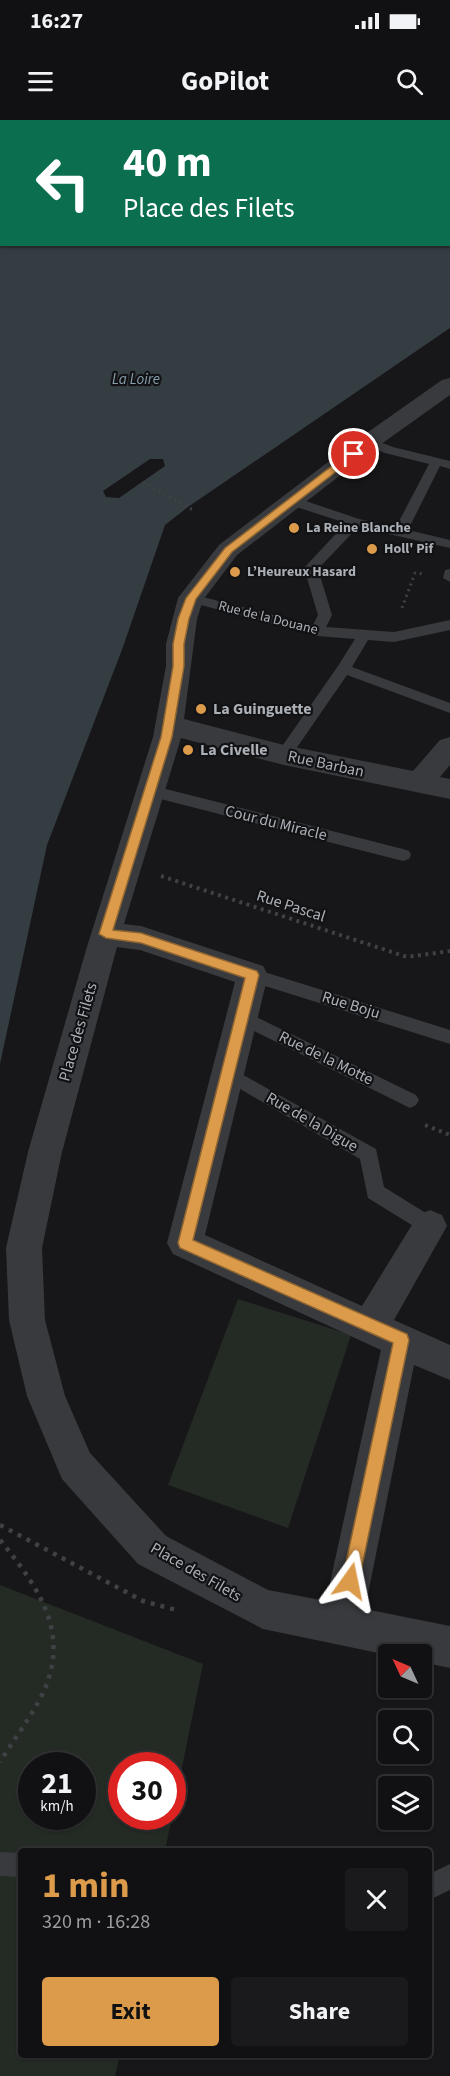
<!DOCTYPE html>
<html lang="en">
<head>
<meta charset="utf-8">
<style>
  :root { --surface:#111113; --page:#1a1a1c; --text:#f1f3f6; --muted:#9c9da0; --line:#303133; --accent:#dc9b4b }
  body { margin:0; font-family:"Source Sans 3",sans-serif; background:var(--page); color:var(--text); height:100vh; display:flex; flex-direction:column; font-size:22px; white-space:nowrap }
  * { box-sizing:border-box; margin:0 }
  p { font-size:20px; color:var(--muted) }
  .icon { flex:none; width:33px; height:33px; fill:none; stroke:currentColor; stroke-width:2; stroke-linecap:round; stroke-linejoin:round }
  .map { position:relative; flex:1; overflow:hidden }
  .panel { position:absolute; left:18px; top:1728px; width:414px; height:210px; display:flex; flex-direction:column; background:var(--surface); border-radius:6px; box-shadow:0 2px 4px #0004,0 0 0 2px var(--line) }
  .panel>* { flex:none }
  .guide { position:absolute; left:0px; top:0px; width:450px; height:126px; box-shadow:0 2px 4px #0004,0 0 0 2px var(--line); background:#0b6e4f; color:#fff; overflow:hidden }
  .needle { width:39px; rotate:314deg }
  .fabs { position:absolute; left:378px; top:1524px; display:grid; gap:12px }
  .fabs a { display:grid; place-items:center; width:54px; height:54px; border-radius:6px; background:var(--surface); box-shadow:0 2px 4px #0004,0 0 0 2px var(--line); font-size:30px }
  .speed { position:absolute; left:18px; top:1632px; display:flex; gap:12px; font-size:30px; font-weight:700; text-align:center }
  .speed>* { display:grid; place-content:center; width:78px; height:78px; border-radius:50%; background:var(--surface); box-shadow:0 2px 4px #0004,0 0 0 2px var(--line); line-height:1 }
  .speed small { font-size:15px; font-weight:400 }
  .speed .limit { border:9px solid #d22; background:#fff; color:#111 }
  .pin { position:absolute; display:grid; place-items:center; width:51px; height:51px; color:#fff; margin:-26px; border:3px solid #fff; border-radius:50%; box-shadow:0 2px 6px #0007 }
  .me { position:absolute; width:66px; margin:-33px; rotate:12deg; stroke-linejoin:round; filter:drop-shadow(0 0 4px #0008) }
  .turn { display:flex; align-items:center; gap:21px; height:126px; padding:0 24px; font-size:27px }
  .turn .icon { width:78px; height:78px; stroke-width:2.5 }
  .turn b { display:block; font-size:42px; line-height:51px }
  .round { display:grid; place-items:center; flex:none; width:63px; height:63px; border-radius:6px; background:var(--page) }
  .headline { display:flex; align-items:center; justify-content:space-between; height:102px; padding:0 24px }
  h1 { font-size:36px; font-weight:700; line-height:45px; color:var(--accent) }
  .action { display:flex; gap:12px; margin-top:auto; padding:12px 24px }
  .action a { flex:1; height:69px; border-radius:6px; background:var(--accent); color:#111; font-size:24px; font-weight:700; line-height:69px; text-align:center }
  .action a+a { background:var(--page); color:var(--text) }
  .status { display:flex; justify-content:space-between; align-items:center; height:42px; padding:0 30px; background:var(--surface); direction:ltr }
  .status svg { height:16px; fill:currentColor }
  header { display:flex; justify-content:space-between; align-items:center; height:78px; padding:0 24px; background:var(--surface); font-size:27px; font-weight:700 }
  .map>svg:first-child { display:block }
</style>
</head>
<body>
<div class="status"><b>16:27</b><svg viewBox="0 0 49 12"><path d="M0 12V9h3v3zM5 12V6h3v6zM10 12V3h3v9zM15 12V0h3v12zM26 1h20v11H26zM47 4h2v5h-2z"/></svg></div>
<header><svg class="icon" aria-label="menu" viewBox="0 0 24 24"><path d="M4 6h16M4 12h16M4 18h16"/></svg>GoPilot<svg class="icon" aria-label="search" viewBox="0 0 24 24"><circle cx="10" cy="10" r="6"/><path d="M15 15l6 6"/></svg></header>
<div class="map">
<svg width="450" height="1956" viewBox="0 0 450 1956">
  <rect width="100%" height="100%" fill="#171719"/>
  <g fill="#242a24" fill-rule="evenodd">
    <polygon points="238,1179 351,1215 288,1408 168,1365"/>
    <path d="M 0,1465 L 203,1544 L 165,1731 L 21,1731 L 21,1935 L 120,1935 L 115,1956 L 0,1956 ZM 32,1646 L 82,1646 L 82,1696 L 32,1696 ZM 122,1646 L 172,1646 L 172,1696 L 122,1696 Z"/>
  </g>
  <path fill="#343d42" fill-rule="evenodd" d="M 0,0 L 450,0 L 450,208 L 188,387 L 165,405 L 123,527 L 47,725 L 0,944 ZM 2,2 L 448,2 L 448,124 L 2,124 Z"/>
  <polygon fill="#171719" points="150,339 163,339 165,346 119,378 106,377 103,371"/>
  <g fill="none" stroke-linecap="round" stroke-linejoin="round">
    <polyline stroke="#86a0ae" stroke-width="1.5" stroke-dasharray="4.5 4" stroke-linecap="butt" points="126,2 128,0"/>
    <g stroke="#3f4144" stroke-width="3" stroke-dasharray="2 4" stroke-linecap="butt">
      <polyline points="143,362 193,390"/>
      <polyline points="402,488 415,453 423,454"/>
    </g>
    <g stroke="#3f4144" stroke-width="4" stroke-dasharray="3 4.5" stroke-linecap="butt">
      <polyline points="161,756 407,837 450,831"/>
      <polyline points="425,1005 450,1015"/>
    </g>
    <g stroke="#3f4144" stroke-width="4.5" stroke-dasharray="4 6" stroke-linecap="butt">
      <polyline points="0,1405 143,1481 176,1490"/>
      <path d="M 0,1420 C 40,1469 73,1516 40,1579 C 28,1601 13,1621 0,1642"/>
    </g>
    <g fill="#383a3d" fill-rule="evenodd">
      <polygon points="369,318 393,327 450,341 450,349 440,346 408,410 450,420 450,428 358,407 318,449 332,495 326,507 394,512 450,500 450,510 394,522 368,520 352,547 450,583 450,593 347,555 289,639 279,639 276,635 338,546 355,519 317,516 186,481 184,478 191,474 313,505 318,495 304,448 346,403 287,384 285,381 287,378 297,378 359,399 396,407 429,344 385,333 365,325 363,322 365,319"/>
      <polygon points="450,449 450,462 443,458 445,450"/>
      <polygon points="150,665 403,729 409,731 411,735 409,739 403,741 145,675 142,671 145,667"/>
      <polygon points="252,848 450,910 450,924 246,860 244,855 246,850"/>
      <polygon points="242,890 416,975 419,980 416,985 410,988 404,985 236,902 233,897 236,892"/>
      <polygon points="229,947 376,1029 384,1067 437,1100 440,1106 437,1112 430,1114 423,1112 368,1078 360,1039 223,959 220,954 223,949"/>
      <polygon points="0,1732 21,1733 21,1757 0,1756"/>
      <polygon points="450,1744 450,1770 429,1780 429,1754"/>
    </g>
    <path fill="#383a3d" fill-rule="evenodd" d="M 450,258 L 450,275 L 377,327 L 237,435 L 203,480 L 197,499 L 184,599 L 284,625 L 413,651 L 440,620 L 450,617 L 450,645 L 440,657 L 450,659 L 450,679 L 284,645 L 181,618 L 124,804 L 141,806 L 263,846 L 268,855 L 205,1115 L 362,1186 L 418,1095 L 430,1090 L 442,1095 L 447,1106 L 394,1200 L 450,1225 L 450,1260 L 414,1245 L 365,1489 L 450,1506 L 450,1548 L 422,1542 L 422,1534 L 388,1535 L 263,1509 L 138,1444 L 62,1359 L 27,1276 L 9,1200 L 6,1128 L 28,1032 L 86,830 L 153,617 L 166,546 L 166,524 L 178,478 L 219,425 L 361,317 L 442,260 ZM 117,827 L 140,830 L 235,862 L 167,1123 L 173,1134 L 381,1230 L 326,1481 L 268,1470 L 166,1416 L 90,1333 L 65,1276 L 45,1200 L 42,1128 L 62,1032 Z"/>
  </g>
  <polygon fill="#dc9b4b" stroke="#8f6531" stroke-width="1.5" points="350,332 359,334 232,432 196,479 189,499 184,524 184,546 172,617 113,810 141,813 257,851 259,855 193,1120 407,1214 409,1220 359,1461 356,1467 350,1469 344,1467 342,1461 393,1223 180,1128 178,1123 245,858 141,823 106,818 99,814 161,617 173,546 173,524 178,499 186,478 225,428"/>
  <g fill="#dc9b4b" stroke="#121214" stroke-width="2">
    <circle cx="294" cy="408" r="6"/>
    <circle cx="372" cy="429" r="6"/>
    <circle cx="235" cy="452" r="6"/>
    <circle cx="201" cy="589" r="6"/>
    <circle cx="188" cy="630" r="6"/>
  </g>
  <g text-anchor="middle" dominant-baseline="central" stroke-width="4.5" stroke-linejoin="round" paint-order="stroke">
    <g font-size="14" font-weight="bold" fill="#abb0b7" stroke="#121214" text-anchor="start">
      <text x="306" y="408">La Reine Blanche</text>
      <text x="384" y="429">Holl' Pif</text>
      <text x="247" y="452">L’Heureux Hasard</text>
    </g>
    <g font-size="14" fill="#abb0b7" stroke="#121214">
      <text transform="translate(268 498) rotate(14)">Rue de la Douane</text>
    </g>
    <g font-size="15" font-style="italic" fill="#86a0ae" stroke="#121214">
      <text x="136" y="259">La Loire</text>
    </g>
    <g font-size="16" font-weight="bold" fill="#abb0b7" stroke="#121214" text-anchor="start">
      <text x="213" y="589">La Guinguette</text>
      <text x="200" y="630">La Civelle</text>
    </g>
    <g font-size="16" fill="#abb0b7" stroke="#121214">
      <text transform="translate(326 644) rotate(12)">Rue Barban</text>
      <text transform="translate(276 703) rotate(14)">Cour du Miracle</text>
      <text transform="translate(291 786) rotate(18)">Rue Pascal</text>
      <text transform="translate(351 885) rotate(17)">Rue Boju</text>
      <text transform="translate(78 912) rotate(-74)">Place des Filets</text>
      <text transform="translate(326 938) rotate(26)">Rue de la Motte</text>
      <text transform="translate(312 1002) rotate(30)">Rue de la Digue</text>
      <text transform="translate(196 1452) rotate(30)">Place des Filets</text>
    </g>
  </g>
</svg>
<div class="fabs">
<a><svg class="needle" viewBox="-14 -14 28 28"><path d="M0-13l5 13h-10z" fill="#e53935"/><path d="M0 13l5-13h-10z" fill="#9c9da0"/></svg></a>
<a><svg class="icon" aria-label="search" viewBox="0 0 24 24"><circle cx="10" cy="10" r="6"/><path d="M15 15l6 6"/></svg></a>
<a><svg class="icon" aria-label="layers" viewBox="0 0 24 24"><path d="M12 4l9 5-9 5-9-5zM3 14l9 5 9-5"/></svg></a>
</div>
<div class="speed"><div>21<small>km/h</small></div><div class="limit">30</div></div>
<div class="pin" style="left:354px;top:334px;background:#d93025"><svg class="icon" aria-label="arrive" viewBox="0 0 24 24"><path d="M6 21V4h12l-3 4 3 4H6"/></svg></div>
<svg class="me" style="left:350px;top:1461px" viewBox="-20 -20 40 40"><path d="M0-17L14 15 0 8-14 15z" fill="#dc9b4b" stroke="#fff" stroke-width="4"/></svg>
<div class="guide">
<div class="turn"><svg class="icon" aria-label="left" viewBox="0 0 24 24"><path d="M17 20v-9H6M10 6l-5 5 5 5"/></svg><div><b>40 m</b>Place des Filets</div></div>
</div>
<section class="panel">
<div class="headline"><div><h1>1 min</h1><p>320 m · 16:28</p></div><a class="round"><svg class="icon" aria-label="close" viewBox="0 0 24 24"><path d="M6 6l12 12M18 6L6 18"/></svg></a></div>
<div class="action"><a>Exit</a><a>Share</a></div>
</section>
</div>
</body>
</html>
